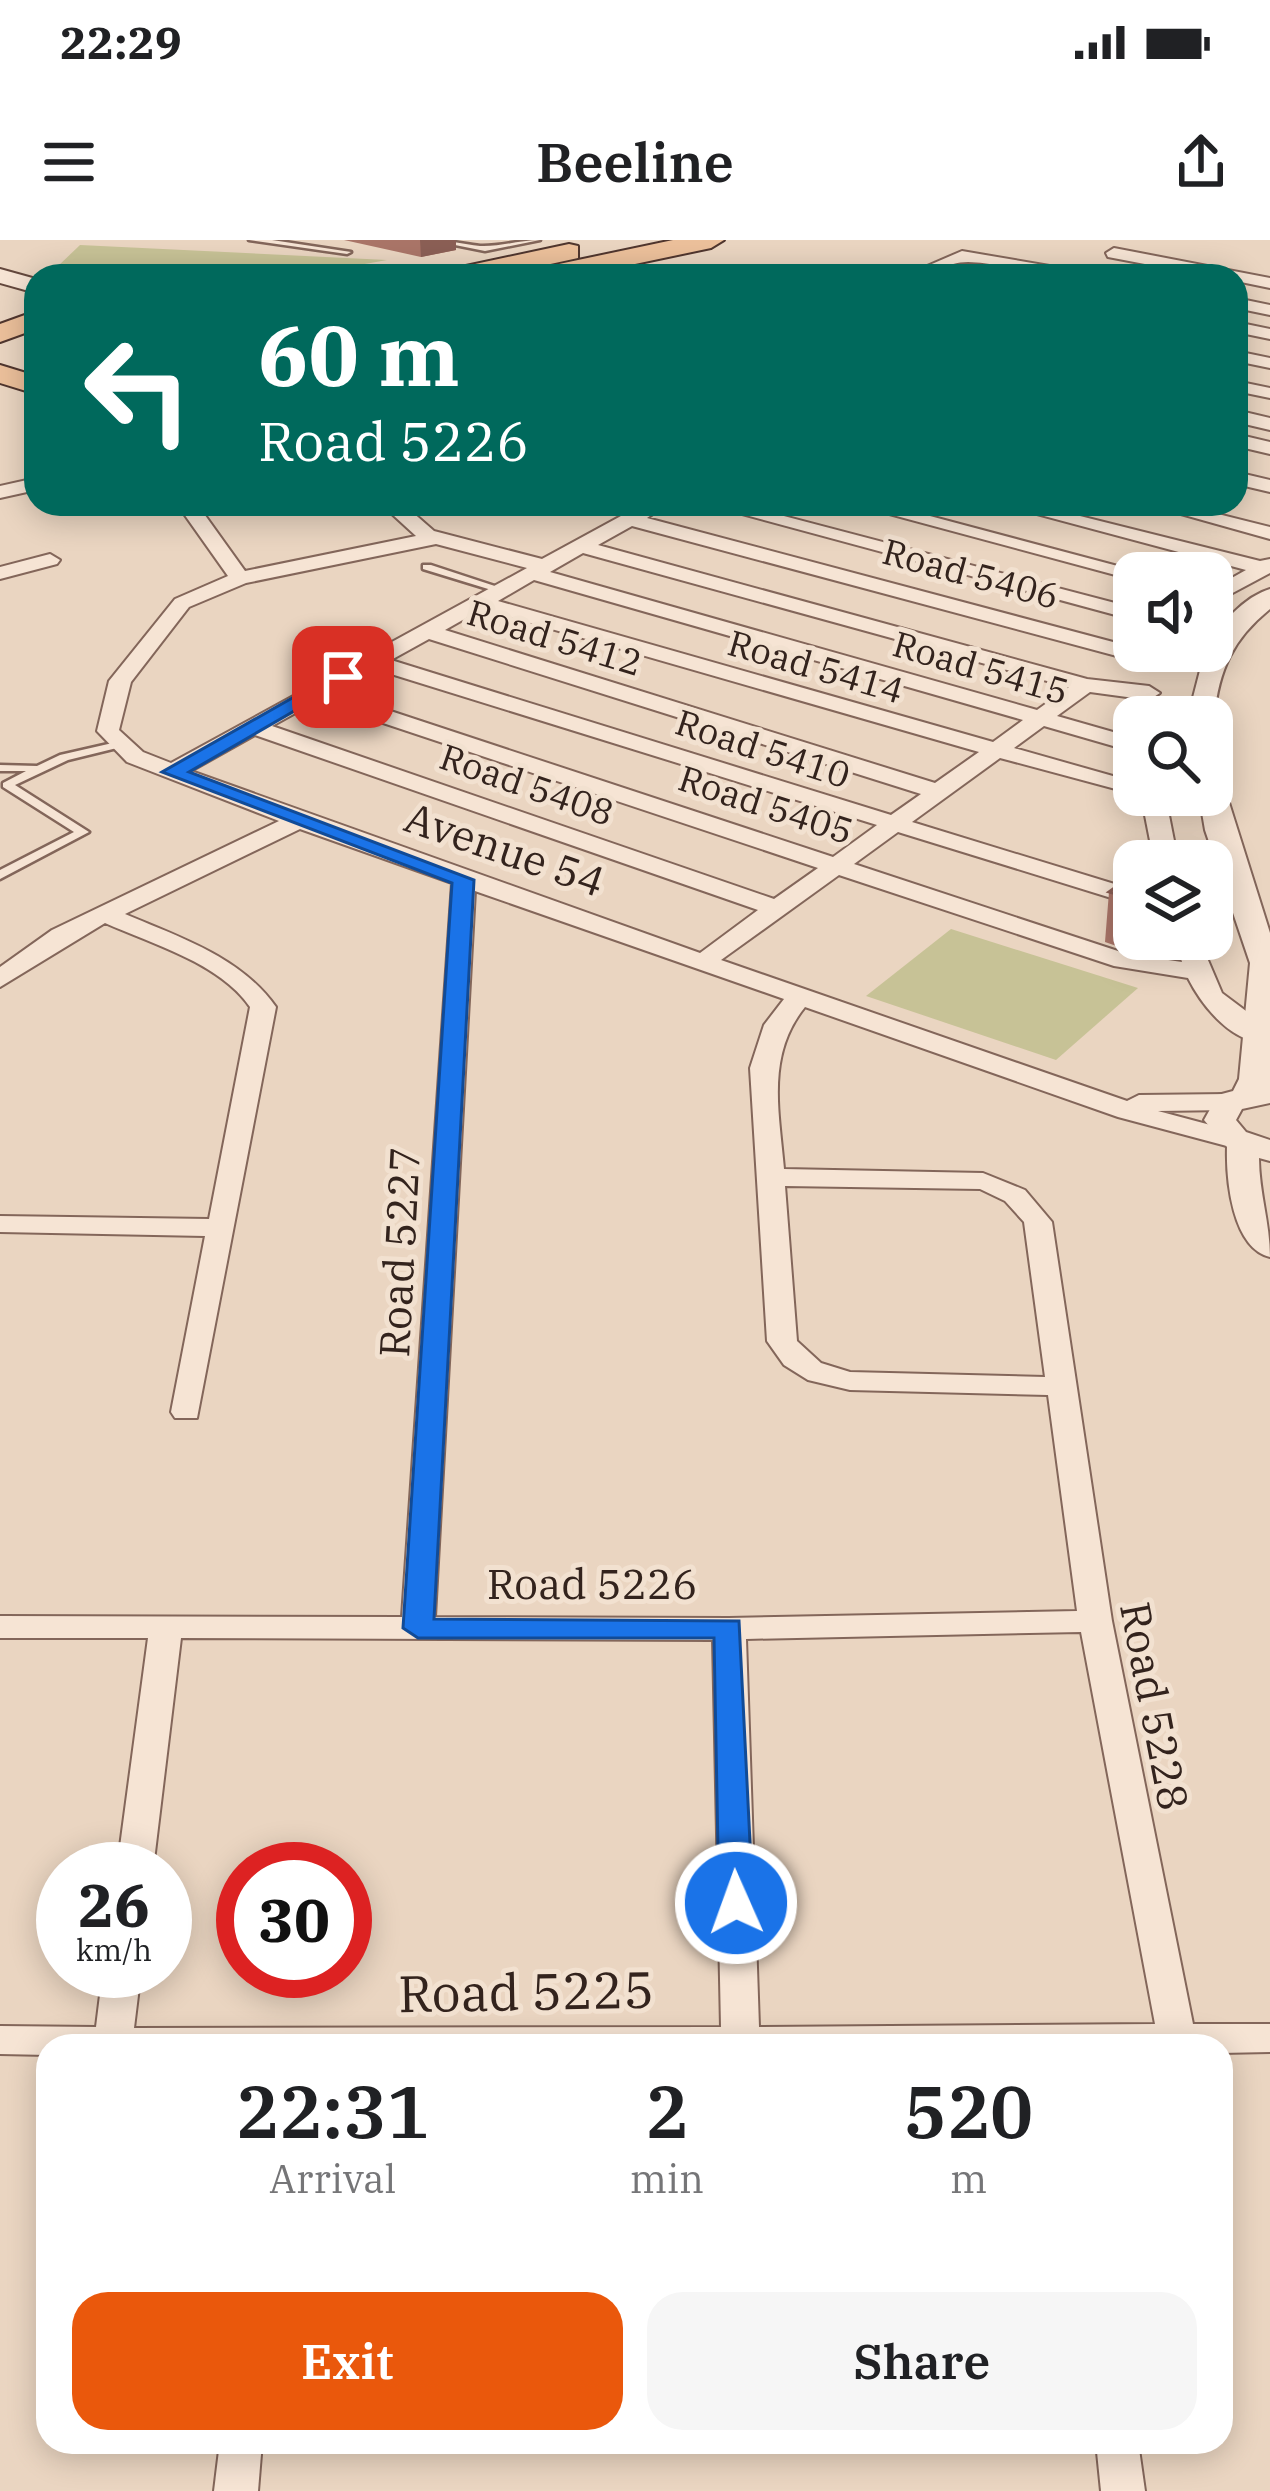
<!DOCTYPE html>
<html lang="en">
<head>
<meta charset="utf-8">
<style>
  :root { --surface:#fff; --page:#f6f6f6; --text:#202124; --muted:#757577; --accent:#ea580c }
  body { margin:0; font-family:"IBM Plex Serif",serif; background:var(--page); color:var(--text); height:100vh; display:flex; flex-direction:column; font-size:45px; white-space:nowrap }
  * { box-sizing:border-box; margin:0 }
  p { font-size:39px; color:var(--muted) }
  .icon { flex:none; width:66px; height:66px; fill:none; stroke:currentColor; stroke-width:2; stroke-linecap:round; stroke-linejoin:round }
  .map { position:relative; flex:1; overflow:hidden }
  .details { position:absolute; left:36px; top:1794px; width:1197px; height:420px; display:flex; flex-direction:column; background:var(--surface); border-radius:36px; box-shadow:0 6px 30px #0003 }
  .details>* { flex:none }
  .top-card { position:absolute; left:24px; top:24px; width:1224px; height:252px; border-radius:36px; box-shadow:0 6px 30px #0003; background:#00695c; color:#fff; overflow:hidden }
  .tools { position:absolute; left:1113px; top:312px; display:grid; gap:24px }
  .tools a { display:grid; place-items:center; width:120px; height:120px; border-radius:24px; background:var(--surface); box-shadow:0 6px 30px #0003; font-size:60px }
  .speed { position:absolute; left:36px; top:1602px; display:flex; gap:24px; font-size:60px; font-weight:700; text-align:center }
  .speed>* { display:grid; place-content:center; width:156px; height:156px; border-radius:50%; background:var(--surface); box-shadow:0 6px 30px #0003; line-height:1 }
  .speed small { font-size:30px; font-weight:400 }
  .speed .limit { border:18px solid #d22; background:#fff; color:#111 }
  .pin { position:absolute; display:grid; place-items:center; width:102px; height:102px; color:#fff; margin:-51px; border-radius:24px; box-shadow:0 6px 18px #0006 }
  .me { position:absolute; width:132px; margin:-66px; rotate:358deg; stroke-linejoin:round; filter:drop-shadow(0 0 9px #0008) }
  .turn { display:flex; align-items:center; gap:42px; height:252px; padding:0 36px; font-size:54px }
  .turn .icon { width:156px; height:156px; stroke-width:2.5 }
  .turn b { display:block; font-size:84px; line-height:102px }
  .eta { display:flex; justify-content:space-evenly; align-items:center; height:204px; text-align:center }
  .eta b { font-size:72px; font-weight:600; line-height:84px }
  .primary-button { display:flex; gap:24px; margin-top:auto; padding:24px 36px }
  .primary-button a { flex:1; height:138px; border-radius:36px; background:var(--accent); color:#fff; font-size:48px; font-weight:600; line-height:138px; text-align:center }
  .primary-button a+a { background:var(--page); color:var(--text) }
  .status { display:flex; justify-content:space-between; align-items:center; height:84px; padding:0 60px; background:var(--surface); direction:ltr }
  .status svg { height:33px; fill:currentColor }
  header { display:flex; justify-content:space-between; align-items:center; height:156px; padding:0 36px; background:var(--surface); font-size:54px; font-weight:600 }
  .map>svg:first-child { display:block }
</style>
</head>
<body>
<div class="status"><b>22:29</b><svg viewBox="0 0 49 12"><path d="M0 12V9h3v3zM5 12V6h3v6zM10 12V3h3v9zM15 12V0h3v12zM26 1h20v11H26zM47 4h2v5h-2z"/></svg></div>
<header><svg class="icon" aria-label="menu" viewBox="0 0 24 24"><path d="M4 6h16M4 12h16M4 18h16"/></svg>Beeline<svg class="icon" aria-label="share" viewBox="0 0 24 24"><path d="M12 15V3M7 8l5-5 5 5M5 13v7h14v-7"/></svg></header>
<div class="map">
<svg width="1270" height="2251" viewBox="0 0 1270 2251">
  <rect width="100%" height="100%" fill="#ead5c1"/>
  <g fill="#c7c296">
    <path d="M 80,5 L 387,20 C 279,41 166,44 57,27 Z"/>
    <polygon points="951,689 1138,748 1056,820 866,756"/>
  </g>
  <g fill="none" stroke-linecap="round" stroke-linejoin="round">
    <g stroke="#83665a" stroke-width="5">
      <g id="service">
        <polygon points="249,0 272,0 351,12 347,14"/>
        <path d="M 430,0 C 447,0 463,4 480,6 C 499,7 520,0 540,0 L 485,11 Z"/>
        <polygon points="423,325 431,325 507,350 498,352 423,329"/>
        <polygon points="117,502 123,505 121,507 68,520 15,545 89,592 0,639 0,630 74,592 3,547 3,543 26,531 0,531 0,525 37,526 60,515"/>
      </g>
    </g>
    <g stroke="#83665a" stroke-width="4">
      <g id="minor">
        <polygon points="1114,8 1270,38 1270,48 1236,41 1236,36 1208,36 1108,17 1106,13"/>
        <path d="M 962,11 L 1073,30 L 1081,35 C 1043,39 1006,23 968,22 C 947,22 927,36 904,36 Z"/>
        <polygon points="1236,58 1270,65 1270,75 1236,68"/>
        <polygon points="1236,82 1270,89 1270,99 1236,92"/>
        <polygon points="1236,111 1270,118 1270,128 1236,121"/>
        <polygon points="1236,141 1270,148 1270,158 1236,151"/>
        <polygon points="1236,170 1270,178 1270,190 1236,182"/>
        <polygon points="1236,194 1270,202 1270,214 1236,206"/>
        <polygon points="1236,232 1270,240 1270,252 1236,244"/>
        <polygon points="36,238 36,250 0,258 0,246"/>
        <path d="M 177,264 L 197,264 L 245,331 L 416,296 L 381,264 L 403,264 L 434,291 L 542,319 L 643,264 L 667,264 L 647,278 L 1162,415 L 1162,425 L 1154,426 L 632,286 L 598,305 L 1087,439 L 1149,446 L 1160,453 L 1149,460 L 1090,452 L 1057,476 L 1134,498 L 1134,512 L 1044,486 L 1014,508 L 1134,542 L 1138,555 L 1000,518 L 912,582 L 1134,650 L 1134,665 L 898,592 L 854,624 L 1127,714 L 1182,722 L 1175,699 L 1199,699 L 1222,753 L 1270,789 L 1270,801 C 1235,808 1202,766 1188,738 L 1114,726 L 839,635 L 721,720 L 1127,861 L 1139,855 L 1229,854 L 1242,862 L 1229,870 L 1158,871 L 1248,895 L 1252,901 L 1238,909 L 1118,877 L 805,767 C 766,815 779,871 784,929 L 983,933 L 1025,950 L 1052,982 L 1112,1381 L 1193,1784 L 1270,1784 L 1270,1812 L 1221,1813 L 1221,1806 L 48,1806 L 48,1815 L 0,1814 L 0,1786 L 96,1787 L 103,1731 L 141,1731 L 134,1788 L 721,1787 L 713,1400 L 181,1398 L 153,1629 L 117,1629 L 148,1398 L 0,1398 L 0,1376 L 402,1377 L 452,643 L 300,589 L 125,674 C 179,697 241,717 276,767 L 197,1178 L 175,1178 L 171,1172 L 205,996 L 0,992 L 0,976 L 209,979 L 250,767 C 220,723 152,704 105,683 L 0,747 L 0,727 L 52,690 L 279,581 L 127,522 L 97,491 L 109,441 L 175,359 L 228,336 ZM 436,304 L 527,328 L 171,523 L 143,512 L 119,490 L 131,442 L 189,367 L 246,343 ZM 583,313 L 1069,447 L 1037,470 L 550,332 ZM 534,340 L 1023,480 L 993,502 L 498,361 ZM 482,369 L 979,512 L 935,543 L 445,390 ZM 429,399 L 921,554 L 891,575 L 391,420 ZM 375,429 L 877,585 L 833,617 L 333,452 ZM 317,461 L 818,628 L 774,659 L 272,486 ZM 255,495 L 758,670 L 700,713 L 191,531 ZM 475,651 L 784,759 L 764,785 L 750,828 L 767,1101 L 784,1125 L 808,1140 L 850,1150 L 1048,1155 L 1077,1371 L 729,1378 L 435,1377 ZM 785,946 L 980,949 L 1005,961 L 1024,982 L 1045,1137 L 850,1132 L 821,1123 L 797,1101 ZM 1081,1392 L 1155,1784 L 759,1787 L 746,1399 Z"/>
        <polygon points="705,264 738,264 1134,368 1134,380"/>
        <polygon points="852,264 885,264 1144,333 1134,333 1134,340"/>
        <polygon points="999,264 1032,264 1260,321 1270,319 1270,333 1212,364 1212,349 1246,330"/>
        <polygon points="1145,264 1178,264 1270,287 1270,299"/>
        <polygon points="50,314 60,320 57,324 0,339 0,327"/>
        <polygon points="1141,555 1165,555 1178,621 1154,621"/>
        <polygon points="220,2202 262,2202 258,2251 214,2251"/>
        <polygon points="1096,2202 1138,2202 1145,2251 1101,2251"/>
      </g>
    </g>
    <g stroke="#83665a" stroke-width="4">
      <g id="tertiary">
        <path d="M 1270,349 L 1270,369 C 1233,399 1219,429 1214,477 L 1188,477 L 1205,411 L 1212,411 C 1212,387 1248,355 1270,349 Z"/>
        <path d="M 1212,545 L 1226,553 L 1270,693 L 1270,863 L 1242,869 L 1236,880 L 1246,892 L 1270,900 L 1270,921 L 1259,918 C 1259,953 1270,982 1270,1017 C 1232,1008 1226,939 1227,907 L 1204,880 L 1218,855 L 1233,851 L 1239,839 L 1250,723 L 1205,590 L 1199,555 L 1212,555 Z"/>
      </g>
    </g>
    <g stroke="#64483d" stroke-width="4">
      <polygon id="secondary" points="0,29 36,39 36,53 0,43"/>
    </g>
    <g stroke="#50362e" stroke-width="4">
      <g id="primary">
        <polygon points="673,0 724,0 711,8 578,36 527,36 540,28"/>
        <polygon points="569,4 578,6 578,18 495,36 444,36 447,30"/>
        <polygon points="36,71 36,89 0,102 0,84"/>
        <polygon points="0,125 36,136 36,154 0,143"/>
      </g>
    </g>
    <use href="#service" fill="#f6e4d4" fill-rule="evenodd"/>
    <use href="#minor" fill="#f6e4d4" fill-rule="evenodd"/>
    <use href="#tertiary" fill="#f6e4d4" fill-rule="evenodd"/>
    <use href="#secondary" fill="#f6e4d4" fill-rule="evenodd"/>
    <use href="#primary" fill="#ecc09b" fill-rule="evenodd"/>
  </g>
  <g fill="#aa7568">
    <polygon points="344,0 456,0 456,10 421,17"/>
    <polygon points="1134,634 1134,699 1178,699 1176,717 1128,710 1105,702 1109,652"/>
  </g>
  <polygon fill="#8b5f55" points="420,0 456,0 456,10 421,17"/>
  <polygon fill="#c68879" stroke="#8b5f55" stroke-width="3" points="1134,634 1134,659 1109,652"/>
  <polygon fill="#1a73e8" stroke="#114b97" stroke-width="3" points="336,433 353,437 189,532 474,640 434,1379 739,1381 753,1663 748,1671 724,1671 719,1663 714,1398 418,1398 403,1388 452,643 162,532"/>
  <g text-anchor="middle" dominant-baseline="central" stroke-width="10" stroke-linejoin="round" paint-order="stroke">
    <g font-size="36" fill="#33231d" stroke="#f2e1d0">
      <text transform="translate(971 333) rotate(15)">Road 5406</text>
      <text transform="translate(555 397) rotate(17)">Road 5412</text>
      <text transform="translate(816 426) rotate(16)">Road 5414</text>
      <text transform="translate(981 427) rotate(16)">Road 5415</text>
      <text transform="translate(763 508) rotate(18)">Road 5410</text>
      <text transform="translate(527 544) rotate(19)">Road 5408</text>
      <text transform="translate(766 564) rotate(18)">Road 5405</text>
    </g>
    <g font-size="42" fill="#33231d" stroke="#f2e1d0">
      <text transform="translate(505 609) rotate(19)">Avenue 54</text>
      <text transform="translate(399 1012) rotate(-87)">Road 5227</text>
      <text x="592" y="1343">Road 5226</text>
      <text transform="translate(1155 1466) rotate(79)">Road 5228</text>
    </g>
    <g font-size="51" fill="#33231d" stroke="#f2e1d0">
      <text transform="translate(526 1751) rotate(-1)">Road 5225</text>
    </g>
  </g>
</svg>
<div class="tools">
<a><svg class="icon" aria-label="sound" viewBox="0 0 24 24"><path d="M4 9h4l5-4v14l-5-4H4zM17 9q2 3 0 6"/></svg></a>
<a><svg class="icon" aria-label="search" viewBox="0 0 24 24"><circle cx="10" cy="10" r="6"/><path d="M15 15l6 6"/></svg></a>
<a><svg class="icon" aria-label="layers" viewBox="0 0 24 24"><path d="M12 4l9 5-9 5-9-5zM3 14l9 5 9-5"/></svg></a>
</div>
<div class="speed"><div>26<small>km/h</small></div><div class="limit">30</div></div>
<div class="pin" style="left:343px;top:437px;background:#d93025"><svg class="icon" aria-label="arrive" viewBox="0 0 24 24"><path d="M6 21V4h12l-3 4 3 4H6"/></svg></div>
<svg class="me" style="left:736px;top:1663px" viewBox="-20 -20 40 40"><circle r="17" fill="#1a73e8" stroke="#fff" stroke-width="3"/><path d="M0-11L8 9 0 5-8 9z" fill="#fff"/></svg>
<div class="top-card">
<div class="turn"><svg class="icon" aria-label="left" viewBox="0 0 24 24"><path d="M17 20v-9H6M10 6l-5 5 5 5"/></svg><div><b>60 m</b>Road 5226</div></div>
</div>
<section class="details">
<div class="eta">
<div><b>22:31</b><p>Arrival</p></div>
<div><b>2</b><p>min</p></div>
<div><b>520</b><p>m</p></div>
</div>
<div class="primary-button"><a>Exit</a><a>Share</a></div>
</section>
</div>
</body>
</html>
